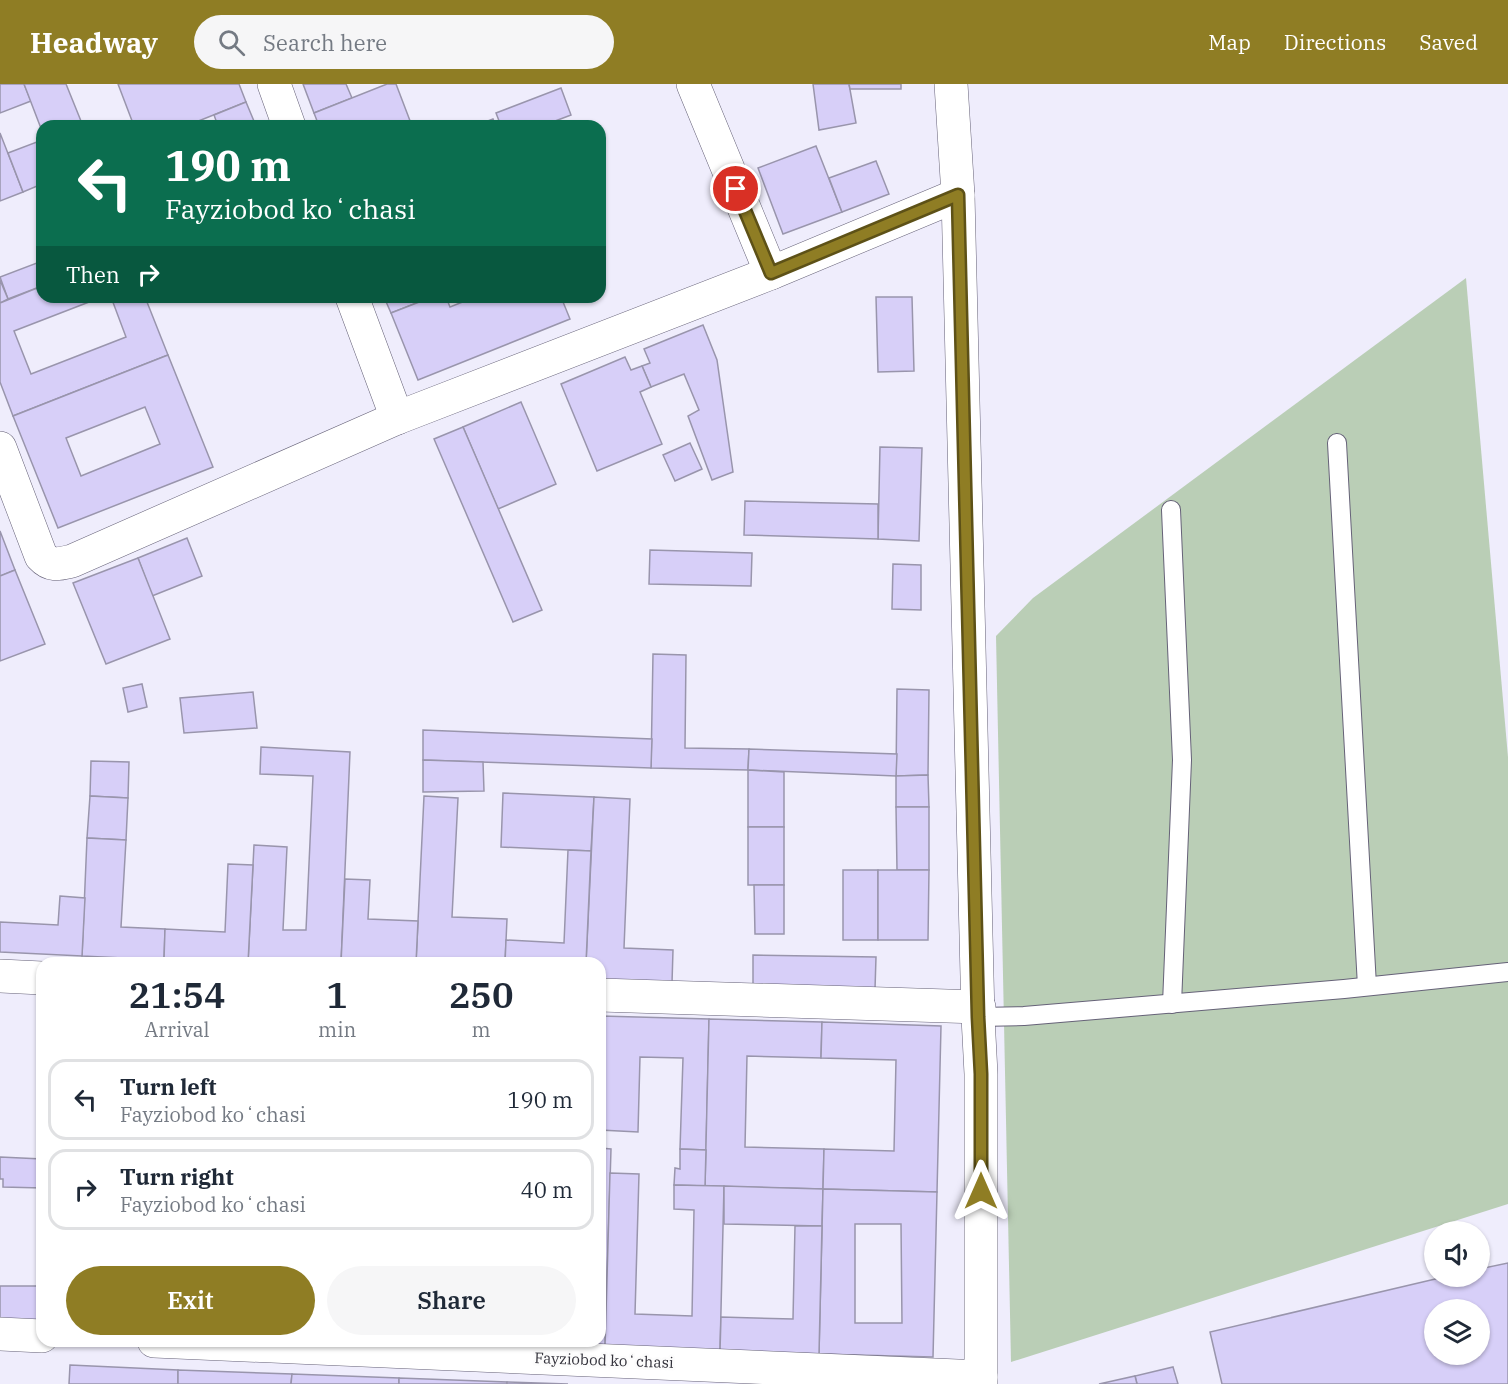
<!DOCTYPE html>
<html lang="en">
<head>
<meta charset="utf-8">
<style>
  :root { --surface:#fff; --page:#f6f6f7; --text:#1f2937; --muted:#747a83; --line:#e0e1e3; --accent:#8f7d24 }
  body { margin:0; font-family:"IBM Plex Serif",serif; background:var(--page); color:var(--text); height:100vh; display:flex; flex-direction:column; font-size:22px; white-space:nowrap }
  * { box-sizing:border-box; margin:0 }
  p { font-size:20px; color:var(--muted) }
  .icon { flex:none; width:33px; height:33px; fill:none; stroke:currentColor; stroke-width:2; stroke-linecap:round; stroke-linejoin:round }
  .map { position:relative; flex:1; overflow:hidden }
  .drawer { position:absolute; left:36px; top:873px; width:570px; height:390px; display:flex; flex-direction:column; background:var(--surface); border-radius:18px; box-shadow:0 2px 4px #0004 }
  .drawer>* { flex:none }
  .top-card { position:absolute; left:36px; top:36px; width:570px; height:183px; border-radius:18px; box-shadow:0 2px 4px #0004; background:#0b6e4f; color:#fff; overflow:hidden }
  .controls { position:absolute; left:1424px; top:1137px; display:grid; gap:12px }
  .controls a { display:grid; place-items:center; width:66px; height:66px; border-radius:50%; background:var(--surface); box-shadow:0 2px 4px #0004; font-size:30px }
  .pin { position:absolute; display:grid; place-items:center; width:51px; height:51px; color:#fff; margin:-26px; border:3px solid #fff; border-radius:50%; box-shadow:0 2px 6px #0007 }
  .me { position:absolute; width:66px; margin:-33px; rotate:0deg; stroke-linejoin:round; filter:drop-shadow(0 0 4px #0008) }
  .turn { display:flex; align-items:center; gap:21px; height:126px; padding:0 30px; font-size:27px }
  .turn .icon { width:78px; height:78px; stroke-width:2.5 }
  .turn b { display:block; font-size:42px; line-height:51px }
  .then { display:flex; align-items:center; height:57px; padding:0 30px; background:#0003; gap:12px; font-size:22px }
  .eta { display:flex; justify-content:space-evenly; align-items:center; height:102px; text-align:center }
  .eta b { font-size:36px; font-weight:600; line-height:42px }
  .primary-button { display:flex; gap:12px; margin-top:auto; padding:12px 30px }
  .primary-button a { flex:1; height:69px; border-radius:36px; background:var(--accent); color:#fff; font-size:24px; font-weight:600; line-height:69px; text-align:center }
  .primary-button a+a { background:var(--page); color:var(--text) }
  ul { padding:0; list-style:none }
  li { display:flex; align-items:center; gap:18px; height:81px; margin:0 12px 9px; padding:0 18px; border:3px solid var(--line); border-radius:18px }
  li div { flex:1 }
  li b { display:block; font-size:22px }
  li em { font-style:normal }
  header { display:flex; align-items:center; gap:36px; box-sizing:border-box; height:84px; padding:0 30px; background:var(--accent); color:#fff }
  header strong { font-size:28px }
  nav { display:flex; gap:33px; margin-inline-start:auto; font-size:21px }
  .search { width:420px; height:54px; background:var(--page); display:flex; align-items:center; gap:15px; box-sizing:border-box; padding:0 21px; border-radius:33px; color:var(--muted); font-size:22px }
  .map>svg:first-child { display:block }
</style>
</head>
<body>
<header>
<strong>Headway</strong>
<div class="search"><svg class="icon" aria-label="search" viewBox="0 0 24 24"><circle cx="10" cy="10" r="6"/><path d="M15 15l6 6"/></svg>Search here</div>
<nav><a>Map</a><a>Directions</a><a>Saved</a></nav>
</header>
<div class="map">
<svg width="1508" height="1300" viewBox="0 0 1508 1300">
  <rect width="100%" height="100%" fill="#efedfc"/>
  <polygon fill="#baceb6" points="1466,194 1508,673 1508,1120 1011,1278 996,552 1033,514"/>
  <g fill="#d7cff8" stroke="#9995ac" stroke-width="1.5" fill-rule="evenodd">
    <polygon points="0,0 24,0 31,17 0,29"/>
    <polygon points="24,0 66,0 83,42 42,42 42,47"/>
    <polygon points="118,0 239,0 246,18 186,42 134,42"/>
    <polygon points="303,0 346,0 352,14 314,29"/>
    <polygon points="387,0 396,0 412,42 319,42 314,29"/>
    <polygon points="813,0 849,0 856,39 819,46"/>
    <polygon points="849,0 901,0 901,5 850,5"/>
    <polygon points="561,4 571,31 542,42 501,42 496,29"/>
    <polygon points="246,18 256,42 218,42 214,31"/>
    <polygon points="493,35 496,42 475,42"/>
    <polygon points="0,49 23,108 0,117"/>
    <polygon points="42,56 42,100 23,108 8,69"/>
    <polygon points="816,62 842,128 783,150 758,84"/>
    <polygon points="876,77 889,110 842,128 829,94"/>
    <polygon points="42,177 42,202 8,215 0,193"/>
    <polygon points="0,196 8,215 0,219"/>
    <polygon points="42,202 42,213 102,213 14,247 31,290 126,253 111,213 145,213 168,271 13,332 0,298 0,219"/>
    <polygon points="384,213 432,213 391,229"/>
    <polygon points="432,213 446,213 450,223 475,213 561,213 570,235 418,296 391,229"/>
    <polygon points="876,213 912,213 914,287 878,288"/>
    <polygon points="703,241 717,276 733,388 712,396 688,332 699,326 684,290 651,303 642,282 650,279 644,265"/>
    <path d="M 168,271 L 213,383 L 58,444 L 13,332 ZM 145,323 L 160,360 L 81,392 L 66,354 Z"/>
    <polygon points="625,273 631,286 642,282 651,303 640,308 662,360 597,387 561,300"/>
    <polygon points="521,318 556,400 498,425 463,343"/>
    <polygon points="463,343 542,526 513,538 434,355"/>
    <polygon points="690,359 702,385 675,397 663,371"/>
    <polygon points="880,363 922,364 919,457 878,455"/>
    <polygon points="745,417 878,420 878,455 744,451"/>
    <polygon points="0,447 15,486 0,492"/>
    <polygon points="187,454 202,492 152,512 138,474"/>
    <polygon points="650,466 752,469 751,502 649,500"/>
    <polygon points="138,474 170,555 106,580 73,499"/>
    <polygon points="893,480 921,481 921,526 892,525"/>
    <polygon points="15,486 45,560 0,577 0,492"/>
    <polygon points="653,570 686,571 685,664 749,665 748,686 651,684"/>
    <polygon points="142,600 147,623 128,628 123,604"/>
    <polygon points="897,605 929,606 928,691 896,692"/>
    <polygon points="253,608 257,644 184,649 180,614"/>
    <polygon points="423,646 652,655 651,684 423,676"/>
    <polygon points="261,663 350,668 341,879 248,879 254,761 287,763 283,846 306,846 313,692 260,690"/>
    <polygon points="749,665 897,670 896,692 748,686"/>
    <polygon points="423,676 483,678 484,707 423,708"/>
    <polygon points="91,677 129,678 128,714 90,712"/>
    <polygon points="748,686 784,688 784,743 748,743"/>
    <polygon points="928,691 929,723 896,723 896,692"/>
    <polygon points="503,709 594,713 591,767 501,763"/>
    <polygon points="90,712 128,714 126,756 87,754"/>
    <polygon points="424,712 458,714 452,833 507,835 505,879 416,879"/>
    <polygon points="594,713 630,715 624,864 673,866 672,899 600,896 600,879 586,879"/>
    <polygon points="896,723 929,723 929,786 897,786"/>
    <rect x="748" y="743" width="36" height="58"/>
    <polygon points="87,754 126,756 121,843 165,845 164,876 82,872"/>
    <polygon points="568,766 591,767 586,879 505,879 506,856 564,859"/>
    <polygon points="228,780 253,781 248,879 164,876 165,845 225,848"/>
    <rect x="843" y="786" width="35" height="70"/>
    <polygon points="878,786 929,786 928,856 878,856"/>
    <polygon points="345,795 370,796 368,835 418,837 416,879 341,879"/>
    <polygon points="754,801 784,801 784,850 755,850"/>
    <polygon points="60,812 85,814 82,872 0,868 0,838 58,841"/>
    <polygon points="753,871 876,873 875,905 753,903"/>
    <polygon points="601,932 709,935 706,1066 680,1065 683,974 640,973 638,1048 600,1046"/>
    <polygon points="709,935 822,938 821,974 747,972 745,1063 824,1065 823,1105 705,1102"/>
    <polygon points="822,938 941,942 937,1108 823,1105 824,1065 894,1067 896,976 821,974"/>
    <polygon points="600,1064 611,1065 605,1263 506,1257 600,1257"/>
    <polygon points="680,1065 706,1066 705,1102 674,1101 675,1084 680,1085"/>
    <polygon points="0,1073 42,1075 42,1104 3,1103 3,1095 0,1095"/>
    <polygon points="610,1089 639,1090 635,1230 692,1232 694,1126 674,1125 674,1101 724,1102 720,1267 605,1263"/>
    <polygon points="724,1102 823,1105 822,1142 724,1140"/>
    <path d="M 823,1105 L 937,1108 L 933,1273 L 819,1270 ZM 855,1140 L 901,1140 L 902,1239 L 855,1239 Z"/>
    <polygon points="42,1134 42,1242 0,1238 0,1202 40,1202"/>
    <polygon points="795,1142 822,1142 819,1270 720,1267 721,1233 793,1235"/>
    <path d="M 1508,1179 L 1508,1300 L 1222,1300 L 1210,1248 L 1448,1192 L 1479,1192 L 1479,1185 ZM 1434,1226 L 1479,1226 L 1479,1270 L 1434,1270 Z"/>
    <polygon points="70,1281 178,1286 178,1300 69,1300"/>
    <polygon points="1173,1283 1178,1300 1137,1300 1135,1292"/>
    <polygon points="178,1286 292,1290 291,1300 178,1300"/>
    <polygon points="292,1290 399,1294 399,1300 291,1300"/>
    <polygon points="1135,1292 1137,1300 1099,1300"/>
    <polygon points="399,1294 507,1298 507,1300 399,1300"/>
    <polygon points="507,1298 568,1300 507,1300"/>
  </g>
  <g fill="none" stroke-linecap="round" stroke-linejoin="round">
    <g stroke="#666278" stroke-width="20">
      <g id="service">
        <polyline points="1337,359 1367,902"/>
        <polyline points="1171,426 1182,676 1172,920"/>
        <polyline points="978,933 1024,932 1344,905 1508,888"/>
      </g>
    </g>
    <g stroke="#666278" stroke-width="34">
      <g id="minor">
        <polyline points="274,0 289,42"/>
        <polyline points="693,0 771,189 958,111"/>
        <polyline points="951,0 958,111 978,933 981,990 981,1300"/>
        <polyline points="352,213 397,334"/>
        <path d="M 0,364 L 41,472 C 51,483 59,480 72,477 L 397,334 L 771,189"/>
        <polyline points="0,892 42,894"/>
        <polyline points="600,911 979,923"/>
        <polyline points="0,1250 42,1252"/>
        <polyline points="154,1257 981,1293"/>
      </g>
    </g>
    <use href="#service" stroke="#fff" stroke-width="18"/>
    <use href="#minor" stroke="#fff" stroke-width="33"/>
  </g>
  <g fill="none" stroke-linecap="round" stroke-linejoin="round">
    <g stroke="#5d5117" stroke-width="15">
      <polyline id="route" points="736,105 771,189 958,111 978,933 981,990 981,1107"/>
    </g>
    <use href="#route" stroke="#8f7d24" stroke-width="10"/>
  </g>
  <g text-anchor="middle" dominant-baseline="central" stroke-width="5" stroke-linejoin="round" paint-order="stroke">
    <g font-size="15" fill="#33323b" stroke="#fcfcfc">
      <text transform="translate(604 1276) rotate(2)">Fayziobod koʻchasi</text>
    </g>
  </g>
</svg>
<div class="controls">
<a><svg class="icon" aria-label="sound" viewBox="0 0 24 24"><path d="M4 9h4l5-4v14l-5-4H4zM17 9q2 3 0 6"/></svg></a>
<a><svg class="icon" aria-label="layers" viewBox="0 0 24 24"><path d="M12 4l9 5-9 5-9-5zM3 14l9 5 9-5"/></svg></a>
</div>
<div class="pin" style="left:736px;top:105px;background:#d93025"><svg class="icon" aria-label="arrive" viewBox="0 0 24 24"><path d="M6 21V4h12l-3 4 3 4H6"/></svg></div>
<svg class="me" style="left:981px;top:1107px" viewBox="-20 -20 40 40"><path d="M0-17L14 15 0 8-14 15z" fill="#8f7d24" stroke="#fff" stroke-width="4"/></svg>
<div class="top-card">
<div class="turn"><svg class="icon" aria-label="left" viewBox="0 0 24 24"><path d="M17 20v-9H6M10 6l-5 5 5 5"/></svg><div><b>190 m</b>Fayziobod koʻchasi</div></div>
<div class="then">Then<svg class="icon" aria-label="right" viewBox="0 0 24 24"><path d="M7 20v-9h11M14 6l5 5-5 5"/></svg></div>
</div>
<section class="drawer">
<div class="eta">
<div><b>21:54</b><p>Arrival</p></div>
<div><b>1</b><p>min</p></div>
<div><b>250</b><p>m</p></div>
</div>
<ul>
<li><svg class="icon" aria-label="left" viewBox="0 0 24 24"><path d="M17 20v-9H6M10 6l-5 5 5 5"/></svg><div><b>Turn left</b><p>Fayziobod koʻchasi</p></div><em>190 m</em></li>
<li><svg class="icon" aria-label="right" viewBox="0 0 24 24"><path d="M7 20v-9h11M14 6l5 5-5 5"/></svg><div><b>Turn right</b><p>Fayziobod koʻchasi</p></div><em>40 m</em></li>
</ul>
<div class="primary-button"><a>Exit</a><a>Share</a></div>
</section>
</div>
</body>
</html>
